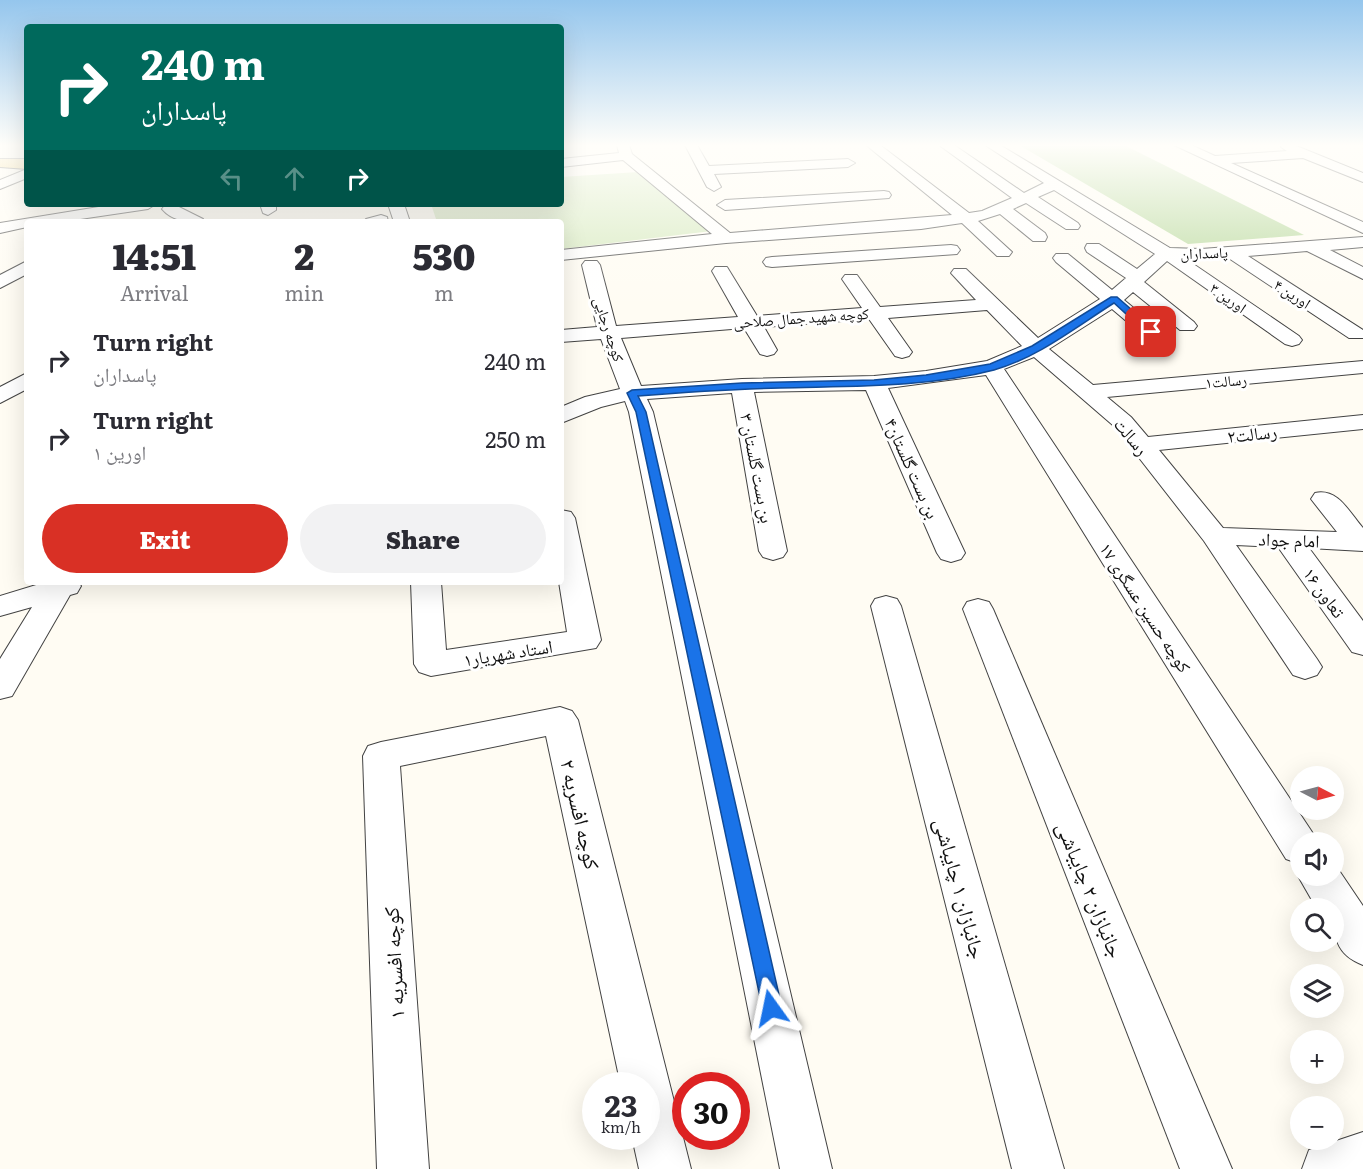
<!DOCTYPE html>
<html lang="en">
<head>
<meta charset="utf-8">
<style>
  :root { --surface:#fff; --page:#f2f2f3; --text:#2b2b33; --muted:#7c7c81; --accent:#d93025 }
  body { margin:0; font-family:Literata,"Noto Naskh Arabic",serif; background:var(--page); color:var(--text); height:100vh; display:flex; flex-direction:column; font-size:22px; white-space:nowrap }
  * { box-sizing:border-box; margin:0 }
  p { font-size:20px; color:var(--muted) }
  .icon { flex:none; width:33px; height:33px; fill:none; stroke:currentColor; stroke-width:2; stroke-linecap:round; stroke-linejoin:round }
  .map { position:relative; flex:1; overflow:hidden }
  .details { position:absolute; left:24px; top:219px; width:540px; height:366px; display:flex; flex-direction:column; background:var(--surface); border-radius:6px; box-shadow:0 6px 24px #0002 }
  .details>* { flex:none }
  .top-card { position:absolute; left:24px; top:24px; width:540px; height:183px; border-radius:6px; box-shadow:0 6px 24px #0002; background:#00695c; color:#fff; overflow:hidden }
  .needle { width:39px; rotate:96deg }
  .fabs { position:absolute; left:1290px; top:766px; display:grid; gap:12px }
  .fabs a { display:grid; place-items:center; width:54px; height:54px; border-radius:50%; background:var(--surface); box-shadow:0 6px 24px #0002; font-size:30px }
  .speed { position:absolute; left:582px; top:1072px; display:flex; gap:12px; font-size:30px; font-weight:700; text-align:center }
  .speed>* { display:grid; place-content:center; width:78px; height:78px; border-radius:50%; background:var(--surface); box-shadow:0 6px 24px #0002; line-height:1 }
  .speed small { font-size:15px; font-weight:400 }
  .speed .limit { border:9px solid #d22; background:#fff; color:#111 }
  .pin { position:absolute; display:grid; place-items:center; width:51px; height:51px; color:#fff; margin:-26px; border-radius:12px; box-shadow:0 3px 9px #0006 }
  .me { position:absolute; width:66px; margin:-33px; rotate:348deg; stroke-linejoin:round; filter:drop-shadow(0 0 4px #0008) }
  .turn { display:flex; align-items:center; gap:21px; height:126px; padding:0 18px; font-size:27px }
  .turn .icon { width:78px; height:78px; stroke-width:2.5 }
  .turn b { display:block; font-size:42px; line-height:51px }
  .lanes { display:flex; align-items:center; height:57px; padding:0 18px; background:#0003; justify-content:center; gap:30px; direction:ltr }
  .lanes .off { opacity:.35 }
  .eta { display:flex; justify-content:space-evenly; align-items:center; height:102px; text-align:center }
  .eta b { font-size:36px; font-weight:800; line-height:42px }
  .action { display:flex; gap:12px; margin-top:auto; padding:12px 18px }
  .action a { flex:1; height:69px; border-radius:36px; background:var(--accent); color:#fff; font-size:24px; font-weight:800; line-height:69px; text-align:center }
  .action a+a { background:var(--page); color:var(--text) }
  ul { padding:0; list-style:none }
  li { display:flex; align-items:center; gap:18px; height:78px; padding:0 18px }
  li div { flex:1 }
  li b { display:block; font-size:22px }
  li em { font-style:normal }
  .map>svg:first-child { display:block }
</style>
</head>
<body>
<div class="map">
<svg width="1363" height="1169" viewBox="0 0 1363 1169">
  <rect width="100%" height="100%" fill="#fffcf3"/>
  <polygon fill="#d5e9bd" points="638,172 712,231 561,249 561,222 437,222 431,204 561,204 561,177"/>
  <polygon fill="#b9d99d" points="1019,145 1124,145 1304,235 1188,244"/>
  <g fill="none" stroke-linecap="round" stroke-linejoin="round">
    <g stroke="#434343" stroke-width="2">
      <g id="minor">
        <path d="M 617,145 L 629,145 L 632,154 L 730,233 L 952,215 L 866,145 L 880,145 L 969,213 L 982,211 L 1012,198 L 939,145 L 954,145 L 1024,193 L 1044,183 L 985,145 L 1000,145 L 1170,248 L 1201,249 L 1363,237 L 1363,247 L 1330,250 L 1363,267 L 1363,279 L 1307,251 L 1248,256 L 1363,330 L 1363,338 L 1349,338 L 1227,257 L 1186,259 L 1299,336 L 1302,340 L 1299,344 L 1292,346 L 1285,344 L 1167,261 L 1144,282 L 1194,322 L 1197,326 L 1194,330 L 1180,330 L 1133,292 L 1124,300 L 1158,328 L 1161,332 L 1158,336 L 1144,336 L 1112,309 L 1049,349 L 1093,385 L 1363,361 L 1363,373 L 1107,397 L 1131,417 L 1148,437 L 1363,415 L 1363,429 L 1159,450 L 1223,528 L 1337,532 L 1311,499 L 1315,493 C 1338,488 1349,512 1363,528 L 1363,551 L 1309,548 L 1363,621 L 1363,655 L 1352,652 L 1278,547 L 1236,545 L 1317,659 L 1322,667 L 1317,675 L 1305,679 L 1293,675 L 1204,541 L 1115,427 L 1034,357 L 1004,369 L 1314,835 L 1318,843 L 1300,843 L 1300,864 L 1286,859 L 986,375 L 888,388 L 965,553 L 961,559 L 951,562 L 941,559 L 937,553 L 866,390 L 754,392 L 787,551 L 783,557 L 773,560 L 763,557 L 759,551 L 732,393 L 647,399 L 653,412 L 832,1169 L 780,1169 L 629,412 L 625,401 L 601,407 L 561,423 L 561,407 L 585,397 L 620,389 L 601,339 L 561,342 L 561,330 L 597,327 L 582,265 L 585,261 L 597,261 L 600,265 L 616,326 L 738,317 L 712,271 L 715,267 L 727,267 L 757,316 L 862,308 L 842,279 L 845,275 L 857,275 L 880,307 L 976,300 L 951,273 L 954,269 L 966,269 L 1038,338 L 1100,299 L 1056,262 L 1053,258 L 1056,254 L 1068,254 L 1112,290 L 1126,278 L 1087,252 L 1085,248 L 1087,244 L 1099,244 L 1137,269 L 1155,254 L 1054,190 L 1038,197 L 1078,223 L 1080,226 L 1078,229 L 1066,229 L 1026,203 L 1013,209 L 1045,233 L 1047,237 L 1045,241 L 1033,241 L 1000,214 L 978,221 L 1012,252 L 1009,256 L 997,256 L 962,223 L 921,229 L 726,243 L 561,260 L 561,250 L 712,234 L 623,160 L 561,167 L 561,159 L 619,153 ZM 987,310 L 1022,346 L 987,361 L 926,371 L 874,376 L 742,379 L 641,386 L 621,338 L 744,328 L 760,354 L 767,356 L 774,354 L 777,350 L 764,327 L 869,319 L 895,356 L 902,358 L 909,356 L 912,352 L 888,318 Z"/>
        <polygon points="685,145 697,145 709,166 848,159 855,163 848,167 714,174 721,187 714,191 707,187"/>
        <polygon points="1174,145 1191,145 1215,156 1287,151 1281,147 1283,145 1294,145 1363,173 1363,182 1303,158 1231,163 1363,222 1363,233"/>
        <polygon points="27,169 27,178 0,189 0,180"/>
        <polygon points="884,191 889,192 891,195 889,198 725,210 717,205 725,200"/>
        <polygon points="117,204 156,204 148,209 60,222 27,222 27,227 0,233 0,223"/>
        <path d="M 166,204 L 182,204 L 179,207 L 203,219 L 205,222 C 189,222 173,222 162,209 Z"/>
        <polygon points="260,204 276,204 276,210 268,215 263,213"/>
        <polygon points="388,204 404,204 410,222 394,222"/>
        <polygon points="381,215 387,217 388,222 364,222 366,219"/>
        <polygon points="951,245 957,246 960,250 957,254 772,267 766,266 763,262 766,258 772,257"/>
        <polygon points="27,261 27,274 0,288 0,275"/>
        <polygon points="27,373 27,389 0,403 0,387"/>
        <polygon points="561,510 571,512 575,518 601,640 596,648 431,676 419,672 414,664 411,582 441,582 446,650 567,632 559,582 561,582"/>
        <polygon points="46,582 78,582 81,586 77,593 70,595 12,696 0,699 0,659 32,607 0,616 0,596"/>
        <polygon points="886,596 897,599 901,606 1064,1169 1012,1169 871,606 875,599"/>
        <polygon points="978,599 989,602 993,609 1232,1169 1180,1169 963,609 967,602"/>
        <polygon points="560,707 572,711 578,720 691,1169 639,1169 632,1137 646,1137 646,1086 621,1086 546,736 400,766 429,1169 377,1169 363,756 368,746 381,742"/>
        <path d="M 1334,863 L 1363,906 L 1363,965 C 1335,954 1334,937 1334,909 L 1317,909 L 1298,876 L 1300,871 L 1300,876 L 1334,876 Z"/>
        <polygon points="1363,1132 1363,1169 1302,1169 1309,1150"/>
      </g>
    </g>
    <g stroke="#212121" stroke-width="2">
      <polygon id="major" points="0,159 27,159 27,169 0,167"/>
    </g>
    <use href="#minor" fill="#fff" fill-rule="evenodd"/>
    <use href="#major" fill="#f4d16e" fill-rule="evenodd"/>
  </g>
  <linearGradient id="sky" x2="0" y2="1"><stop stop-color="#95c6ed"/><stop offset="0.47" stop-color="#fffefa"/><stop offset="1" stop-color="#fffefa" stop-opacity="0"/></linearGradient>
  <rect width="1363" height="309" fill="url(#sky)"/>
  <path fill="#1a73e8" stroke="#114b97" stroke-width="1.5" d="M 1111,297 L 1117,297 L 1155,330 L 1155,334 L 1148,334 L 1114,303 C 1076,327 1037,358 994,370 C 925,388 851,386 780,388 C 733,389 686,392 638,396 L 646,412 L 782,1008 L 778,1016 L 771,1019 L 764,1016 L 636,412 L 627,393 L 632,390 L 742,383 L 874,380 L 926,375 L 990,364 L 1032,346 Z"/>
  <g text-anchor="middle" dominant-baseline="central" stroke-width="6" stroke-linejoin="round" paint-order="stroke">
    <g font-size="15" fill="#101010" stroke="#fff">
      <text transform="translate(1204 252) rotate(-2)">پاسداران</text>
      <text transform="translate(1293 293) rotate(33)">اورین ۴</text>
      <text transform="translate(1229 297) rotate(35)">اورین ۳</text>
      <text transform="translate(801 317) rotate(-4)">کوچه شهید جمال صلاحی</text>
      <text transform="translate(610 329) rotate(72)">کوچه رجایی</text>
      <text transform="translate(1226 380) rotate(-5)">رسالت۱</text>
    </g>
    <g font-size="18" fill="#101010" stroke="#fff">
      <text transform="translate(1252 433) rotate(-6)">رسالت۲</text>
      <text transform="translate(1132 436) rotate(50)">رسالت</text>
      <text transform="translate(758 468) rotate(79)">بن بست گلستان ۳</text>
      <text transform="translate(913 468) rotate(66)">بن بست گلستان۴</text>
      <text transform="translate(1289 539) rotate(2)">امام جواد</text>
      <text transform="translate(1325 592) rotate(54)">تعاون ۱۶</text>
      <text transform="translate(1146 607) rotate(57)">کوچه حسین عسگری ۱۷</text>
      <text transform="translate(508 652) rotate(-9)">استاد شهریار۱</text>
    </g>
    <g font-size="21" fill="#101010" stroke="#fff">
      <text transform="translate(582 814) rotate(77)">کوچه افسریه ۲</text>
      <text transform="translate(962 888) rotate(75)">جانبازان ۱ چایباشی</text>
      <text transform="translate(1092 889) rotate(68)">جانبازان ۲ چایباشی</text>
      <text transform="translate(392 963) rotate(-93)">کوچه افسریه ۱</text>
    </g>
  </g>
</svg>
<div class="fabs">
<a><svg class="needle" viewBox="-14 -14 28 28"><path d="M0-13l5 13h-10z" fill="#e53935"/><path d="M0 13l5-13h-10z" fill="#7c7c81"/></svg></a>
<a><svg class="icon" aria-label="sound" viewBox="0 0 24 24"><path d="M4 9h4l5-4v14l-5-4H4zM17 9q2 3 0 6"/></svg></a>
<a><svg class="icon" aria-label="search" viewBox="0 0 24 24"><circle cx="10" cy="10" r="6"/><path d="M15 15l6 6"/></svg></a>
<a><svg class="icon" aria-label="layers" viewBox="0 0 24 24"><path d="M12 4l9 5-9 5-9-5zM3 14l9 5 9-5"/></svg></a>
<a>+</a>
<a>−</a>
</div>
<div class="speed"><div>23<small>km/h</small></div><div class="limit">30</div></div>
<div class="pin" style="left:1151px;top:332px;background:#d93025"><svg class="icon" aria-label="arrive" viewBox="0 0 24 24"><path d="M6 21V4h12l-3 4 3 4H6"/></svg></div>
<svg class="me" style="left:771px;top:1008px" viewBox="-20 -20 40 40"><path d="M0-17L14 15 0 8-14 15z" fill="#1a73e8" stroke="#fff" stroke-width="4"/></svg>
<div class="top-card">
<div class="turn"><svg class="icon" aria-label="right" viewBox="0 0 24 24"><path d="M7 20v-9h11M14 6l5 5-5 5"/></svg><div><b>240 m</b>پاسداران</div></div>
<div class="lanes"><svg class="icon off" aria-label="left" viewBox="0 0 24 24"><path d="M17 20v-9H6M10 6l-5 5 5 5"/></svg><svg class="icon off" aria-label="ahead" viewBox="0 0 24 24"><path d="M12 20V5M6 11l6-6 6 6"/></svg><svg class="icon" aria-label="right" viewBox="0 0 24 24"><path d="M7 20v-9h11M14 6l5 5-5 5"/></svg></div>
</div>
<section class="details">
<div class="eta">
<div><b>14:51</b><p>Arrival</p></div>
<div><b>2</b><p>min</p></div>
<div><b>530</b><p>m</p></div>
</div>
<ul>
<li><svg class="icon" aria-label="right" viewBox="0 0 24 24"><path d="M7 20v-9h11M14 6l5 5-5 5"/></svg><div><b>Turn right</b><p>پاسداران</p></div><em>240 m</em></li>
<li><svg class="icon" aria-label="right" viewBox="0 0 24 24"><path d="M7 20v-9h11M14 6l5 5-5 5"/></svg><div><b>Turn right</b><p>اورین ۱</p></div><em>250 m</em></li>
</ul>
<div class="action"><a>Exit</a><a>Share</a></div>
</section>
</div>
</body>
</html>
